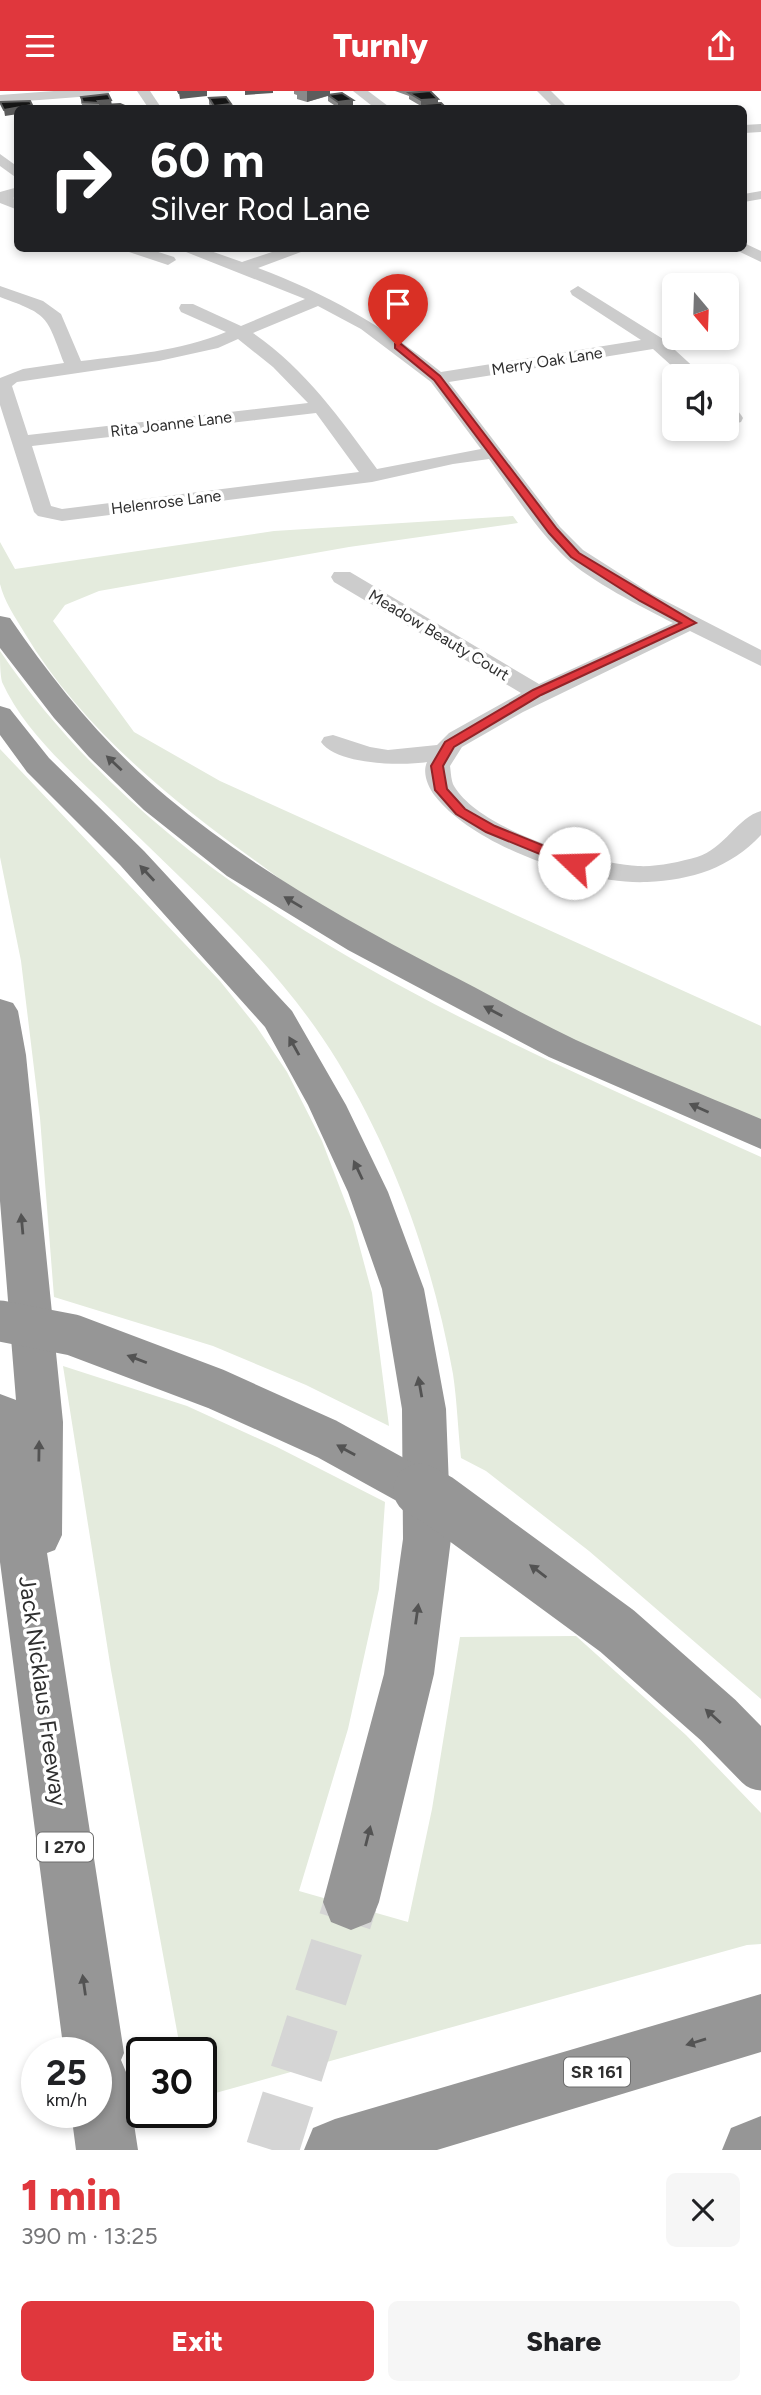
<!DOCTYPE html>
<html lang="en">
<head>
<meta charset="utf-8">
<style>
  :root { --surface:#fff; --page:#f6f6f6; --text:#202124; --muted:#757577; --accent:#e0373d }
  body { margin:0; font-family:Figtree,sans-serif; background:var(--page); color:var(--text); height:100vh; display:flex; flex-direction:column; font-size:26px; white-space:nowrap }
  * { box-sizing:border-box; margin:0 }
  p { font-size:23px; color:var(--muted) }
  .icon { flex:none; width:38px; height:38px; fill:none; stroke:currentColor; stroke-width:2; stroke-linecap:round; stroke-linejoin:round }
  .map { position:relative; height:2059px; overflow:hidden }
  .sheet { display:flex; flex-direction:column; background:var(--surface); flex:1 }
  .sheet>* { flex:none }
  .hud { position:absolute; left:14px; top:14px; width:733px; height:147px; border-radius:10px; box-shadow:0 4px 10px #0003; background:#202124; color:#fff; overflow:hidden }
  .needle { width:46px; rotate:161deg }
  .tools { position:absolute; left:662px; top:182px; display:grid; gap:14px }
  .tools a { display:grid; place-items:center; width:77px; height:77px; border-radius:10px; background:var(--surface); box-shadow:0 4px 10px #0003; font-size:35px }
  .speed { position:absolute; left:21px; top:1946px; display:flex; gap:14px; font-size:35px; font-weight:700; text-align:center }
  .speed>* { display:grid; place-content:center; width:91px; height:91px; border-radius:50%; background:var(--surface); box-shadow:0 4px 10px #0003; line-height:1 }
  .speed small { font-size:18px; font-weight:400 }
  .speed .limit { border:4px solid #111; border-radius:10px; background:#fff; color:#111 }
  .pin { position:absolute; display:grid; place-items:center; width:60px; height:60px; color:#fff; margin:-72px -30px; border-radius:50% 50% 50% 0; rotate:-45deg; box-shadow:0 0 7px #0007 }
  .pin .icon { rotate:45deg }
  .me { position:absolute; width:77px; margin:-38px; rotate:291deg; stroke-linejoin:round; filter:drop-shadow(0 0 5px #0008) }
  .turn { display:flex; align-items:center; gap:24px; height:147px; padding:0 21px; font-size:32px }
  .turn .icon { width:91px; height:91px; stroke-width:2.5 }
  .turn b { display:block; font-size:49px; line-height:60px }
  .round { display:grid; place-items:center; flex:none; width:74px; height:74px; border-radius:10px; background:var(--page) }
  .summary { display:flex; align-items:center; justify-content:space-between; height:119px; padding:0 21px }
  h1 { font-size:42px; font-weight:800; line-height:52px; color:var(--accent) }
  .button { display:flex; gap:14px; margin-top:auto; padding:14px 21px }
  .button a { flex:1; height:80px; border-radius:10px; background:var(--accent); color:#fff; font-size:28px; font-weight:800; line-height:80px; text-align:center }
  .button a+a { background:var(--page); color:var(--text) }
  header { display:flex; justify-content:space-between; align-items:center; height:91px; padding:0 21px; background:var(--accent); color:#fff; font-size:32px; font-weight:800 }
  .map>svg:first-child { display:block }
</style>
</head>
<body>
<header><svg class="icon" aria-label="menu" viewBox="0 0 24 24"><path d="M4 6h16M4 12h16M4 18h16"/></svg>Turnly<svg class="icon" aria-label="share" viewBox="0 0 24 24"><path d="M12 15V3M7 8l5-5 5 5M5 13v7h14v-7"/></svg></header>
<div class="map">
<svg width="761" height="2059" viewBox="0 0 761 2059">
  <rect width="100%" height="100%" fill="#fff"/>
  <g fill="#e4ebdd">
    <path d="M 513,425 L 518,432 L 349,456 L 99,500 L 65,514 L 53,530 L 134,641 L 220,690 L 761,935 L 761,1033 C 637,978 512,925 392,861 C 349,838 307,808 268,779 C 175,712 83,640 24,541 C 15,526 4,510 0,493 C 0,481 0,464 0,451 L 15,478 L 274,440 Z"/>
    <path d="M 0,560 C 177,820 486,940 761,1066 L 761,1608 L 589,1460 L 486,1380 L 461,1367 C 458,1339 457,1310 453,1283 C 433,1173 396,1067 338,971 C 280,875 191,798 112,720 C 73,682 25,642 2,591 C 0,582 0,570 0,560 Z"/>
    <polygon points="0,658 220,890 256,935 287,981 322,1050 353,1131 372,1202 389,1335 306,1294 213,1255 54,1206 40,1027 21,870 0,766"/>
    <polygon points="63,1275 187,1315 277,1356 385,1411 379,1498 348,1638 299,1800 408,1831 432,1718 460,1546 576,1545 686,1644 761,1722 761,1853 747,1854 201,2006 201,1962 181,1962 111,1579"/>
  </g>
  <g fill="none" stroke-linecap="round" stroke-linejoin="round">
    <polyline stroke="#d5d5d5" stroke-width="53" stroke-dasharray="53 27" stroke-linecap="butt" points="272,2059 351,1811"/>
    <g fill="#ccc" fill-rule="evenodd">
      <polygon points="54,0 111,0 105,4 0,12 0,4"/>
      <polygon points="137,0 150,0 162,18 149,18"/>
      <polygon points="353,0 368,0 392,18 376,18"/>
      <polygon points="537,0 551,0 569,18 555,18"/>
      <polygon points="761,33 761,41 744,42 744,34"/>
      <polygon points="0,63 18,76 18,88 0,75"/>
      <polygon points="18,96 18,105 13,107 18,109 18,119 0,112 0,101"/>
      <polygon points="761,100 761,108 744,111 744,103"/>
      <polygon points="744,152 761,160 761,171 738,160 736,158 744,158"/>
      <polygon points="127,158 149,158 174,166 176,169 168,174 129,161"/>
      <path d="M 184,158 L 205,158 L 242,171 L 281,158 L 303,158 L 301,161 L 258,177 C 325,202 384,235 441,281 L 641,249 L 572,204 L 570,200 L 578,195 L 663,248 L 699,281 L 702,285 L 683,285 L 653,258 L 449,291 L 560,436 L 583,459 L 652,503 L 761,559 L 761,575 L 690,540 L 523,621 L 462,656 L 450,675 C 451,681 451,690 454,695 C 480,739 590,772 638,775 C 657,776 679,771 697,766 C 724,758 738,726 761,720 L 761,744 C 730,777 692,789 647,791 C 584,794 474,755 435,705 C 428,696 422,682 427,671 C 402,675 337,674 321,651 L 324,646 L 333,644 L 370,656 L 388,659 L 437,654 L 449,642 L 521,602 L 334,491 L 331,486 L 334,481 L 350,481 L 539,593 L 673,532 C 642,516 590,490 566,467 C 536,438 513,401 489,368 L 453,373 L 372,391 L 62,430 L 38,425 L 34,421 L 0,314 L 0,287 L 23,278 L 64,272 C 46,224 49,224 0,206 L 0,195 L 43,210 L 61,223 L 81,270 C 130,264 180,260 226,241 L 181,221 L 179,217 L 181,213 L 193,213 L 241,235 L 305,208 L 186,161 ZM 318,215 L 361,238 L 431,291 L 481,358 L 377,378 C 340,327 306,279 253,242 ZM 238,248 L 273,276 L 308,312 L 28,344 L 12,295 L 17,291 L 159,270 L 218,257 ZM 316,322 L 359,381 L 62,418 L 51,415 L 32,355 Z"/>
      <path d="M 726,312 C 734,315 739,320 743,327 L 741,331 L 734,333 L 726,330 Z"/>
    </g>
    <g fill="#969696" fill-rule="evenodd">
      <path d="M 0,525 L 10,527 C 55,593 105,654 167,706 C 249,775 344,828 439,878 C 485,901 530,927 576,949 C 637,977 699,1002 761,1028 L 761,1058 L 549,966 L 348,859 L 227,785 L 144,719 L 89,666 L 54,627 L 0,557 Z"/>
      <polygon points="0,615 10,618 49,667 144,760 292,920 346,1014 388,1101 424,1198 446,1318 451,1448 434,1583 379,1811 371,1831 351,1839 331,1831 323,1811 384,1583 403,1448 402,1318 382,1198 348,1101 308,1014 265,936 120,774 27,681 0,644"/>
      <polygon points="0,908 13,912 18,920 26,964 63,1331 62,1444 55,1459 47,1462 124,1962 121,1969 126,1981 138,2059 76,2059 71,2021 96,2021 96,1962 64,1962 0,1471 0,1303 16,1309 0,1110"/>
      <polygon points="761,1903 761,1961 437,2059 304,2059 313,2037 335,2028"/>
      <polygon points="761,2025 761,2059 722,2059 731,2037"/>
    </g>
    <polyline stroke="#969696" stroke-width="41" points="0,1230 73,1244 216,1298 327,1348 423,1401"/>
    <polyline stroke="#969696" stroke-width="53" points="420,1399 438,1409 617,1540 718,1629 761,1673"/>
  </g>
  <g fill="#8a8a8a">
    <polygon points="294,0 330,0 330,4 353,9 353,15 337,16 328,10 328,5 307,11 297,8 297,4 294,3"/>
    <polygon points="395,0 424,0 422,1 438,8 438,12 447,18 425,18 425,15 421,15 409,8 409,5"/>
    <polygon points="81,6 112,14 127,18 103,18 103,16 100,16 100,18 84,17 81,12"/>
    <polygon points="209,7 231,18 212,18 209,13"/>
  </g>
  <g fill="#5c5c5c">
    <polygon points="198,0 207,0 207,5 180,8 179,2"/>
    <polygon points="245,0 273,0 273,2 245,4"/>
    <polygon points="307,0 330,0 330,4 307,11"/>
    <polygon points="438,8 438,14 425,13 425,15 421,15 421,9"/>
    <polygon points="111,9 112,15 100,16 98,10"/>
    <polygon points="353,9 353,15 338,17 338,11"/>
    <polygon points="231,13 231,18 214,18 214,15"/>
    <polygon points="32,14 32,18 18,18 18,23 5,25 4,19"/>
  </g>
  <g fill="#161616" stroke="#5c5c5c" stroke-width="2">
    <polygon points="178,0 198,0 179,2"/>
    <polygon points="430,0 438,8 421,9 409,2"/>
    <polygon points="342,2 353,9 338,11 328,4"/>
    <polygon points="108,3 111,9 98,10 100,12 83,11 81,6"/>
    <polygon points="226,6 231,13 214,15 209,7"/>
    <polygon points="30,10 32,14 4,19 0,11"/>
    <polygon points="441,12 447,18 429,18 425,13"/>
    <polygon points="120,13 125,15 127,18 104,18 103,14"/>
    <polygon points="347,16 349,18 330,17"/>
  </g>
  <defs><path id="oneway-solid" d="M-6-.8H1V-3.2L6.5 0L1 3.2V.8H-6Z" transform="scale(1.75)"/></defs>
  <g fill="#535353">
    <use href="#oneway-solid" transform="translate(114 672) rotate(-137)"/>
    <use href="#oneway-solid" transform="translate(147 782) rotate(-133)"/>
    <use href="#oneway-solid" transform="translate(293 811) rotate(-149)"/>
    <use href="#oneway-solid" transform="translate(493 920) rotate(-152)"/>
    <use href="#oneway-solid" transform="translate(294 955) rotate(-119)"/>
    <use href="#oneway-solid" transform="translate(699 1017) rotate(-156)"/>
    <use href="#oneway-solid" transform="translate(358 1079) rotate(-115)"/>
    <use href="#oneway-solid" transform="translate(22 1133) rotate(-95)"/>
    <use href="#oneway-solid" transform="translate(137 1268) rotate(-159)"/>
    <use href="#oneway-solid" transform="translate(420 1296) rotate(-100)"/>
    <use href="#oneway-solid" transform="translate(346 1359) rotate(-151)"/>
    <use href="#oneway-solid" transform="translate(39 1360) rotate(-89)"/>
    <use href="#oneway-solid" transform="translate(538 1480) rotate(-143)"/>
    <use href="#oneway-solid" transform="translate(417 1523) rotate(-82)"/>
    <use href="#oneway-solid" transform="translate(713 1625) rotate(-138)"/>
    <use href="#oneway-solid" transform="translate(368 1745) rotate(-76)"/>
    <use href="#oneway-solid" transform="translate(84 1894) rotate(-98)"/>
    <use href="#oneway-solid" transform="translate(696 1951) rotate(163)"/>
  </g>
  <polygon fill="#e0373d" stroke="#922428" stroke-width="2" points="395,253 401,253 440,285 557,438 579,462 696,532 541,604 454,656 443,675 447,698 465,718 495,735 579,769 579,775 569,775 486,741 456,723 435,699 431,675 445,651 533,599 681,532 640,510 571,466 549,442 434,289 395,257"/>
  <g text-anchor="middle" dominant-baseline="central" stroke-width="7" stroke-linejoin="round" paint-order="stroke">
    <g font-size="16" fill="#2f2f2f" stroke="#fff">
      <text transform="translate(547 270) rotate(-9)">Merry Oak Lane</text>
      <text transform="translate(171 333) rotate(-7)">Rita Joanne Lane</text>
      <text transform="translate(166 411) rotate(-7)">Helenrose Lane</text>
      <text transform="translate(439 544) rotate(31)">Meadow Beauty Court</text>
    </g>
    <g fill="#fff" stroke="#6d6d6d" stroke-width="2">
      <rect x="37" y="1741.5" width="56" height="29" rx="5"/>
      <rect x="564" y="1966.5" width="66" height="29" rx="5"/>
    </g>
    <g font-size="18" font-weight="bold" fill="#2f2f2f">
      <text x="65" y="1756">I 270</text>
      <text x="597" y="1981">SR 161</text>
    </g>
    <g font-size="23" fill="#2f2f2f" stroke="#fff">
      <text transform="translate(43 1600) rotate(82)">Jack Nicklaus Freeway</text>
    </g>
  </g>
</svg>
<div class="tools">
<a><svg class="needle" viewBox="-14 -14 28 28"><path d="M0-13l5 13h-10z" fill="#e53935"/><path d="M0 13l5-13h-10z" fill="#757577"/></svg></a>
<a><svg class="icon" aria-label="sound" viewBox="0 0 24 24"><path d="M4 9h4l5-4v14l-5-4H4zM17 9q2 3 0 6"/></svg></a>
</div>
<div class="speed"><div>25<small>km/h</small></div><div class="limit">30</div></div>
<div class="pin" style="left:398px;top:255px;background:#d93025"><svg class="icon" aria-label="arrive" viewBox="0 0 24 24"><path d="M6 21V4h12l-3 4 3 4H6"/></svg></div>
<svg class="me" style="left:574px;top:772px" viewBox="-20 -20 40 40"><circle r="19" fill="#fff"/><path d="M0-13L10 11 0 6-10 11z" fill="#e0373d"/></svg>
<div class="hud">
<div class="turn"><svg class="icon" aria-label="right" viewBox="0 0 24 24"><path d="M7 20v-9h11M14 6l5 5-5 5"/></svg><div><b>60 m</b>Silver Rod Lane</div></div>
</div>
</div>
<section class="sheet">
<div class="summary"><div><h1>1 min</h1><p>390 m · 13:25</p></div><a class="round"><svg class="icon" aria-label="close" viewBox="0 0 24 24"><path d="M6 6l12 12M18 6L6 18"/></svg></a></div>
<div class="button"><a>Exit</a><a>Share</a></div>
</section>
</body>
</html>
